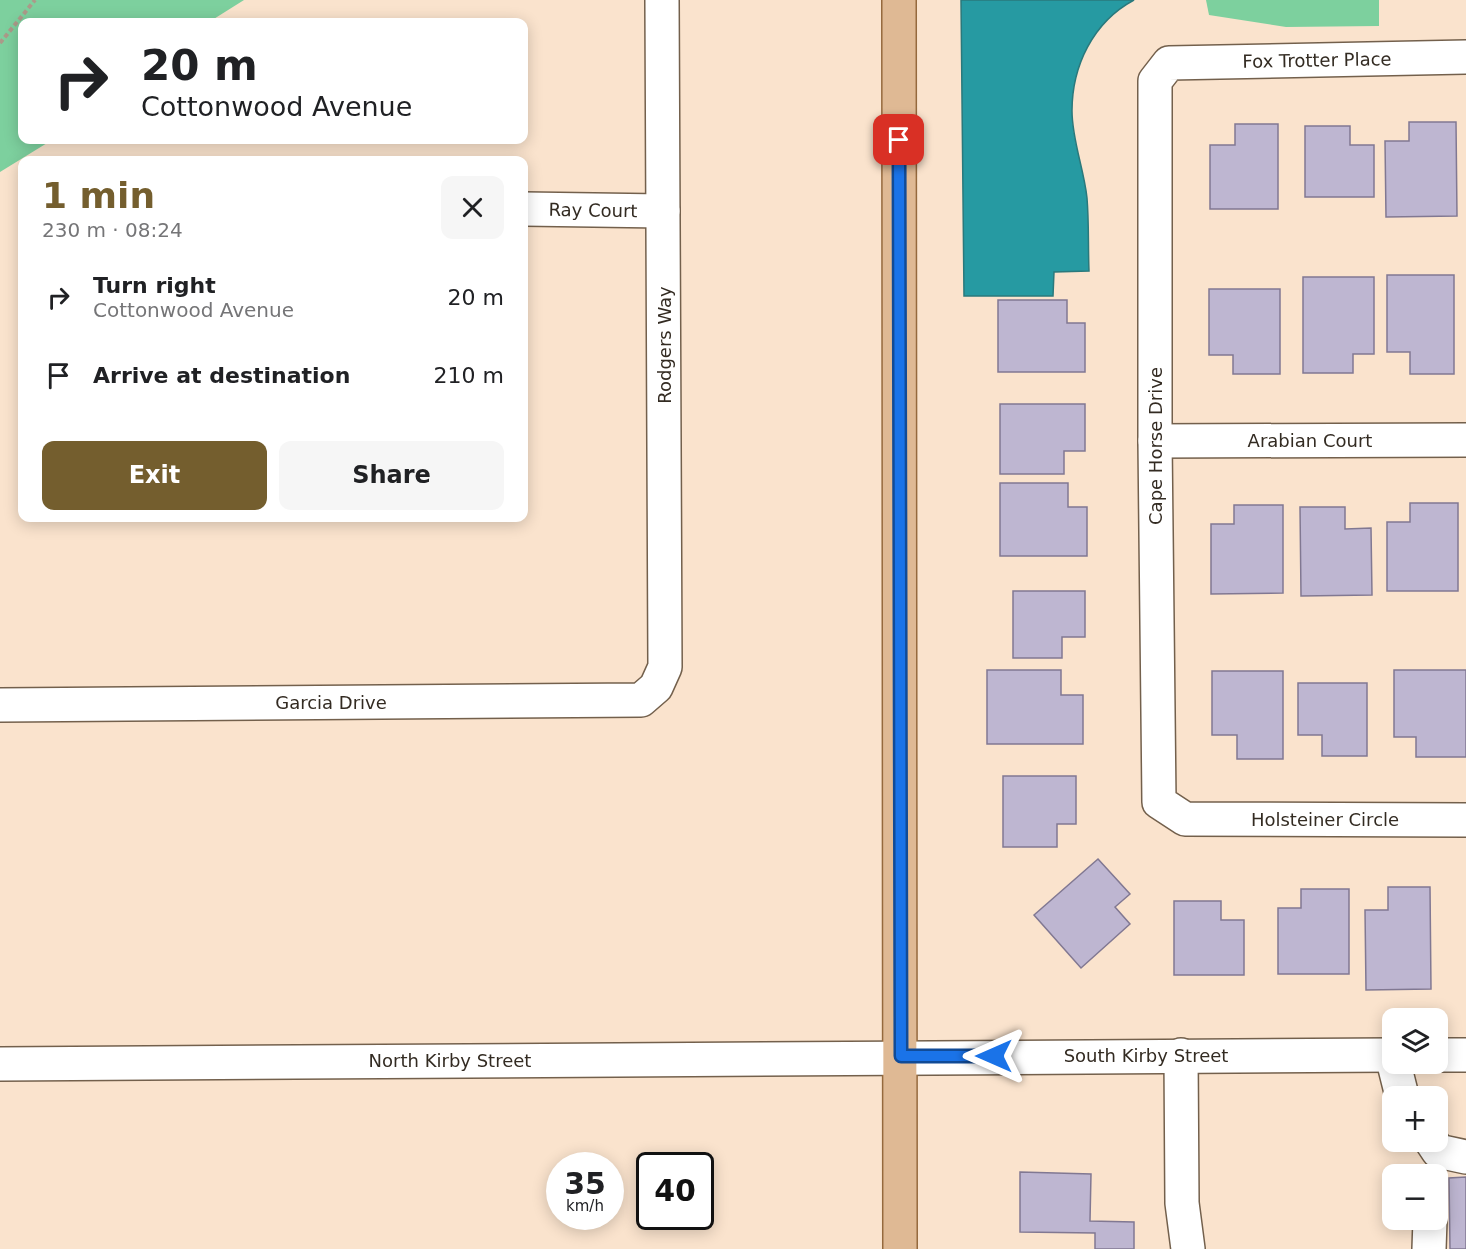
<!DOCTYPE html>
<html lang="en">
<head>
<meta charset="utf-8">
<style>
  :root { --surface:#fff; --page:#f6f6f6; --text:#202124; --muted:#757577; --accent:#745e2e }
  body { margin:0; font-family:"DejaVu Sans",sans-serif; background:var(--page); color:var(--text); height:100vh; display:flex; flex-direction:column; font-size:22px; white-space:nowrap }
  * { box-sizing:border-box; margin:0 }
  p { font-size:20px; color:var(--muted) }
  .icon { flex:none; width:33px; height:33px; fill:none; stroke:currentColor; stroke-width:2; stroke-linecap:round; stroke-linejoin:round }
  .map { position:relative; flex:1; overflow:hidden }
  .panel { position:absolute; left:18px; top:156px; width:510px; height:366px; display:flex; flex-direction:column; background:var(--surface); border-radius:12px; box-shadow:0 3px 15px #0003 }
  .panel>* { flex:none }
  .top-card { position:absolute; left:18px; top:18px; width:510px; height:126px; border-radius:12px; box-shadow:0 3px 15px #0003; background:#fff; color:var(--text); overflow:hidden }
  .controls { position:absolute; left:1382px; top:1008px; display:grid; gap:12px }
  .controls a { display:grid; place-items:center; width:66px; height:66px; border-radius:12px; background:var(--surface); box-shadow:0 3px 15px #0003; font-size:30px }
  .speed { position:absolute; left:546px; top:1152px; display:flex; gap:12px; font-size:30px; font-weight:700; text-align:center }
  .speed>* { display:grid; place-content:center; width:78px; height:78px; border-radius:50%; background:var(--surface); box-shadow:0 3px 15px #0003; line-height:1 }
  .speed small { font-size:15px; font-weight:400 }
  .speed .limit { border:3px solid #111; border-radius:9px; background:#fff; color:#111 }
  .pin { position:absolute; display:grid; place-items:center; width:51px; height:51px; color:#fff; margin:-26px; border-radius:12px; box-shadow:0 3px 9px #0006 }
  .me { position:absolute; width:66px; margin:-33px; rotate:270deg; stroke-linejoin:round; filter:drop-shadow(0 0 4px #0008) }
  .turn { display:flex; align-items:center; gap:21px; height:126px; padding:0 24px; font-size:27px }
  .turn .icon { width:78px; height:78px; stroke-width:2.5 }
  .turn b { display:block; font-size:42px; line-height:51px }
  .round { display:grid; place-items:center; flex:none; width:63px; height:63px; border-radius:12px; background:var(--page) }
  .overview { display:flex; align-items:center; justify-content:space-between; height:102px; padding:0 24px }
  h1 { font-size:36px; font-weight:600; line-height:45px; color:var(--accent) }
  .button { display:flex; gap:12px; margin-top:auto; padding:12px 24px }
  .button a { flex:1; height:69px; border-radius:12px; background:var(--accent); color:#fff; font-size:24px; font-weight:600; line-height:69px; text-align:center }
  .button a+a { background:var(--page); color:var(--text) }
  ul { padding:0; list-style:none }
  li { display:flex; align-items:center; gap:18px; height:78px; padding:0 24px }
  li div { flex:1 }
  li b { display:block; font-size:22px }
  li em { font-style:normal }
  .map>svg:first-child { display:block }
</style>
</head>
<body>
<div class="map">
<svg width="1466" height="1249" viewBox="0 0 1466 1249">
  <rect width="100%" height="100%" fill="#fae3cd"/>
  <g fill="#7dd09e">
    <polygon points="0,0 244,0 209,22 22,22 22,140 52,140 0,172"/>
    <polygon points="1206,0 1379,0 1379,26 1286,27 1209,15"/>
  </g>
  <path fill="#269aa2" stroke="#2a797c" stroke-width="1.5" d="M 961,0 L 1134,0 C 1093,22 1072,66 1072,111 C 1072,140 1084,169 1087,198 C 1089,222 1088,247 1089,271 L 1054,272 L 1053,296 L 964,296 Z"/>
  <g fill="#beb6d1" stroke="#817892" stroke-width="1.5">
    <polygon points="1409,122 1456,122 1457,216 1386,217 1385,141 1409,141"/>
    <polygon points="1235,124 1278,124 1278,209 1210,209 1210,145 1235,145"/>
    <polygon points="1305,126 1350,126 1350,145 1374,145 1374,197 1305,197"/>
    <polygon points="1387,275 1454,275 1454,374 1410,374 1410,352 1387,352"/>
    <polygon points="1303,277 1374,277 1374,354 1353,354 1353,373 1303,373"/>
    <polygon points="1209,289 1280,289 1280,374 1233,374 1233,355 1209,355"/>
    <polygon points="998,300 1067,300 1067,323 1085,323 1085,372 998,372"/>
    <polygon points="1000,404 1085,404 1085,451 1064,451 1064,474 1000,474"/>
    <polygon points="1000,483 1068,483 1068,507 1087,507 1087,556 1000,556"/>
    <polygon points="1410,503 1458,503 1458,591 1387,591 1387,522 1410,522"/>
    <polygon points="1234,505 1283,505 1283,593 1211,594 1211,524 1234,524"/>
    <polygon points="1300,507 1345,507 1345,529 1371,528 1372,595 1301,596"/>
    <polygon points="1013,591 1085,591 1085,637 1062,637 1062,658 1013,658"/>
    <polygon points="987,670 1061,670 1061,695 1083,695 1083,744 987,744"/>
    <polygon points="1394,670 1466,670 1466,757 1416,757 1416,737 1394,737"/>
    <polygon points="1212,671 1283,671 1283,759 1237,759 1237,735 1212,735"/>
    <polygon points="1298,683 1367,683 1367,756 1322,756 1322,735 1298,735"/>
    <polygon points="1003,776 1076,776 1076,824 1057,824 1057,847 1003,847"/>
    <polygon points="1098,859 1130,894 1115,907 1130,924 1081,968 1034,915"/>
    <polygon points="1388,887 1430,887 1431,989 1366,990 1365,910 1388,910"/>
    <polygon points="1301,889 1349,889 1349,974 1278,974 1278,908 1301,908"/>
    <polygon points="1174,901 1221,901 1221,920 1244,920 1244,975 1174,975"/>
    <polygon points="1020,1172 1091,1174 1090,1221 1134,1222 1134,1249 1095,1249 1095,1233 1020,1232"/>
    <polygon points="1466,1177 1466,1249 1450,1249 1449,1178"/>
  </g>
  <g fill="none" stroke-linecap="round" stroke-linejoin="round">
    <g stroke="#73604c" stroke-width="36">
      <g id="minor">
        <polyline points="1466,57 1169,63 1155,81 1155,441 1159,802 1185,819 1466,820"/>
        <polyline points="524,209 663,211"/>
        <polyline points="1155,441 1466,440"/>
        <polyline points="0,705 641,700 656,687 665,667 662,0"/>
        <polyline points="1181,1055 1182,1203 1188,1249"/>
        <polyline points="1437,1055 1466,1055"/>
        <polyline points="0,1064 1392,1055"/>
        <polyline points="1394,1064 1402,1096"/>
        <polyline points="1432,1142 1438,1151 1466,1157"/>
        <polyline points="1429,1249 1430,1220"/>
      </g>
    </g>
    <g stroke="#95693d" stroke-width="36">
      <polyline id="major" points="899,0 900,1249"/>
    </g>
    <polyline stroke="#ab9a89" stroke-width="4" stroke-dasharray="4.5 3" stroke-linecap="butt" points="0,43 35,0"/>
    <use href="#minor" stroke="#fff" stroke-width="33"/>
    <use href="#major" stroke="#dfb994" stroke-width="33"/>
  </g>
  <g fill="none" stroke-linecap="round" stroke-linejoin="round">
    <g stroke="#114b97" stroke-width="15">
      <polyline id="route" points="899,140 901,1056 994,1056"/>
    </g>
    <use href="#route" stroke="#1a73e8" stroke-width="10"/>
  </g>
  <g text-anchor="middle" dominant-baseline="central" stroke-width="5" stroke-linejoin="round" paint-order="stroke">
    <g font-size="18" fill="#332b22" stroke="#fff">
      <text transform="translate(1317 60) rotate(-1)">Fox Trotter Place</text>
      <text transform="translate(593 210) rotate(1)">Ray Court</text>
      <text transform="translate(664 345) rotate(-90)">Rodgers Way</text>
      <text x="1310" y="440">Arabian Court</text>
      <text transform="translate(1155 446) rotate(-90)">Cape Horse Drive</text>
      <text x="331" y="702">Garcia Drive</text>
      <text x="1325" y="819">Holsteiner Circle</text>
      <text x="1146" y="1055">South Kirby Street</text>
      <text x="450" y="1060">North Kirby Street</text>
    </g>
  </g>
</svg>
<div class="controls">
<a><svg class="icon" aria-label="layers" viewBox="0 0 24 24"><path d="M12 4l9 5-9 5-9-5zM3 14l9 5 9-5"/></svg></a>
<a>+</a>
<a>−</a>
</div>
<div class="speed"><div>35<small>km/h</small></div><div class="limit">40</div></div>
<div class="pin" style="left:899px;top:140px;background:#d93025"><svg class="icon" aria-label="arrive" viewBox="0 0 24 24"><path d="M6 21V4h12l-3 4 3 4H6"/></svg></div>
<svg class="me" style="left:994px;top:1056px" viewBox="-20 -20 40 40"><path d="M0-17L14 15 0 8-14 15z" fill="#1a73e8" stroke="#fff" stroke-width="4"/></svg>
<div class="top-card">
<div class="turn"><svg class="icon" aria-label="right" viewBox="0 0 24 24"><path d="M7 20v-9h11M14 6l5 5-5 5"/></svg><div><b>20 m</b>Cottonwood Avenue</div></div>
</div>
<section class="panel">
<div class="overview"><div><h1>1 min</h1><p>230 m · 08:24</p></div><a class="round"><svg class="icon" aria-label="close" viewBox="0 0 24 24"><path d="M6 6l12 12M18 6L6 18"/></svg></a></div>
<ul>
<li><svg class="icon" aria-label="right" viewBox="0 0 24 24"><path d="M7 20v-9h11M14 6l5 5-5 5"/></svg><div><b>Turn right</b><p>Cottonwood Avenue</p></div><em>20 m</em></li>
<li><svg class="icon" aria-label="arrive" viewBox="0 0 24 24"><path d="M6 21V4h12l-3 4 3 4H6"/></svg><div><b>Arrive at destination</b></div><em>210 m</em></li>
</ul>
<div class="button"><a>Exit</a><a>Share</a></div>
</section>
</div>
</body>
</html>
